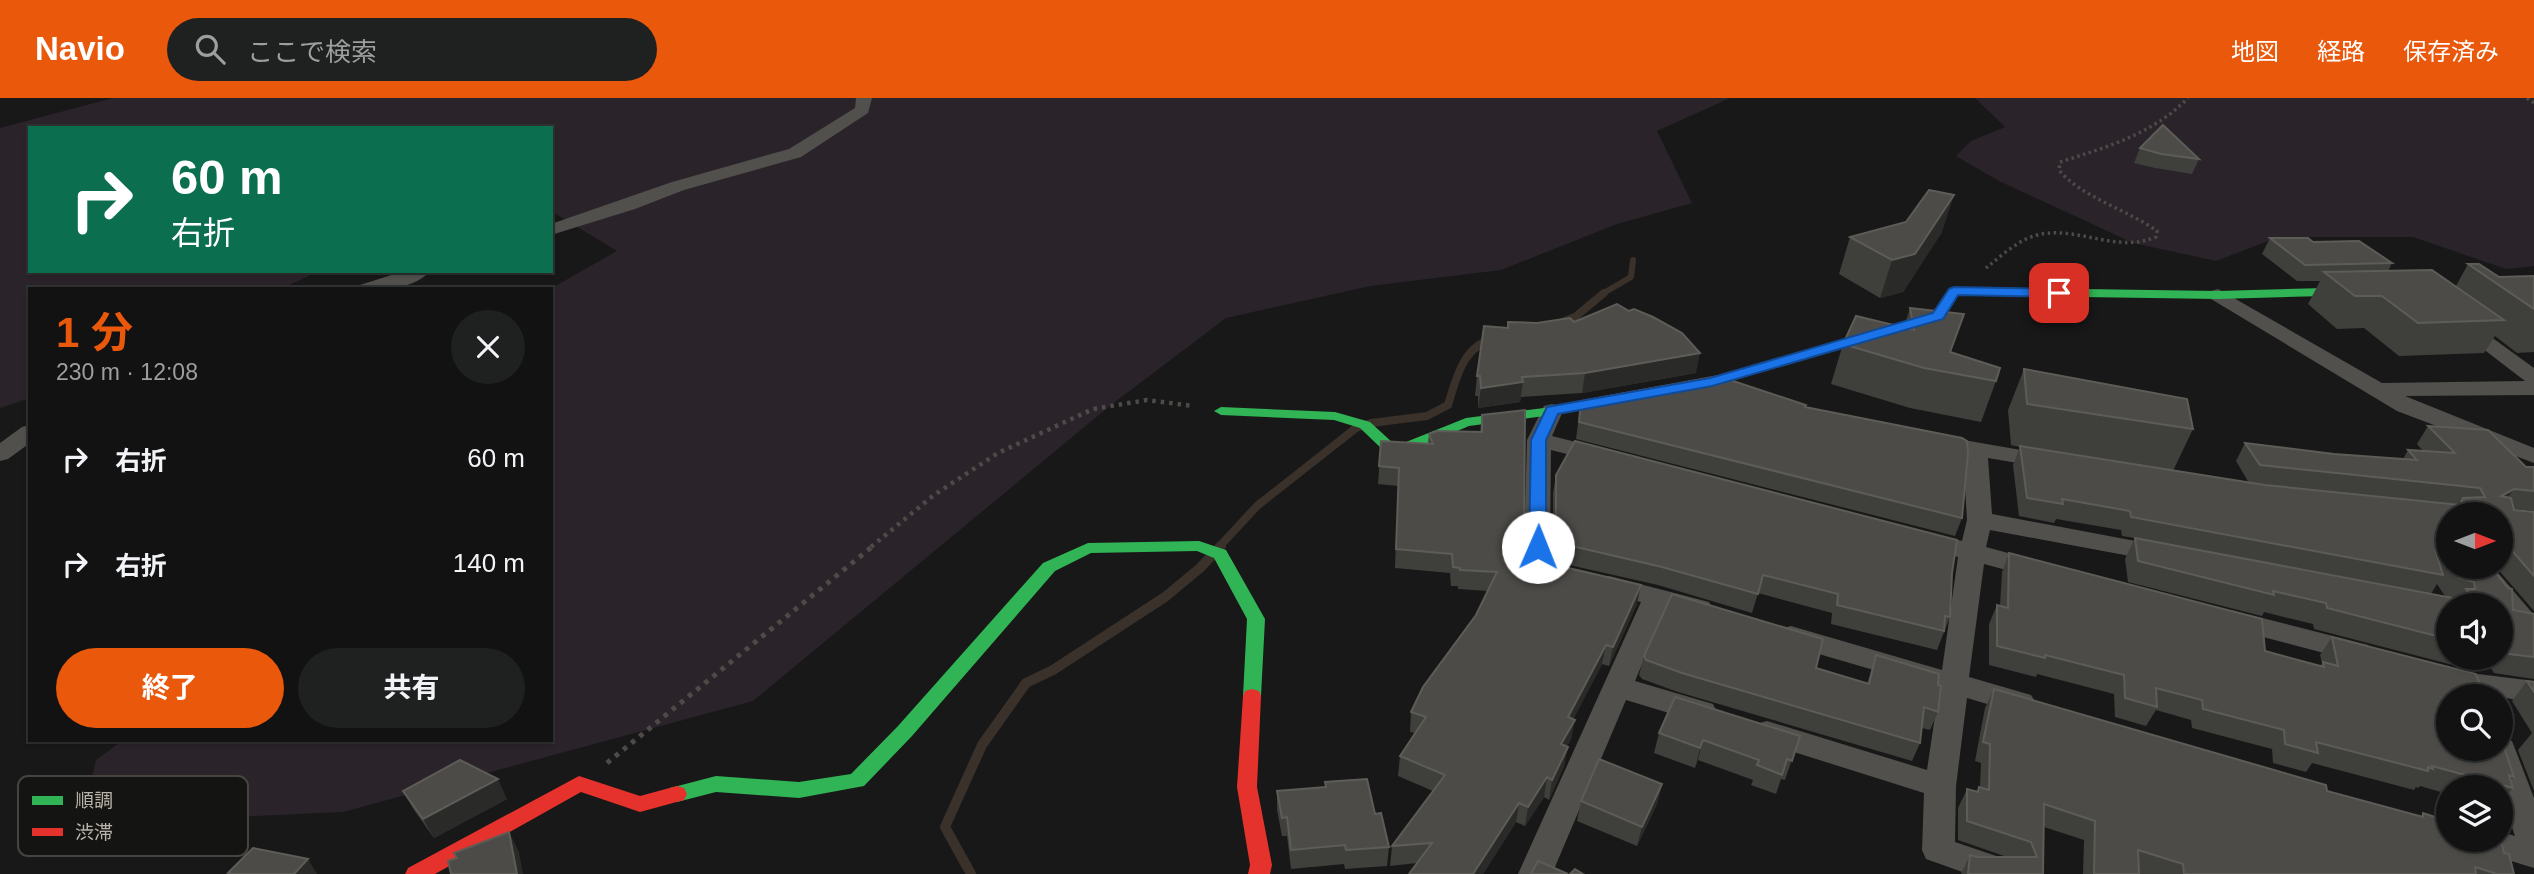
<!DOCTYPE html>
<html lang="ja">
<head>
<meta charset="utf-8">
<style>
  :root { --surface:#121212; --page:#1f2020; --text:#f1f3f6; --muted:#9c9e9f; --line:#313232; --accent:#ea580c }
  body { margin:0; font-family:Helvetica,"Noto Sans JP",sans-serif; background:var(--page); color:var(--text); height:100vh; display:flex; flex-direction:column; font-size:26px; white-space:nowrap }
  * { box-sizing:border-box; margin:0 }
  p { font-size:23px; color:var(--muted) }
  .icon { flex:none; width:38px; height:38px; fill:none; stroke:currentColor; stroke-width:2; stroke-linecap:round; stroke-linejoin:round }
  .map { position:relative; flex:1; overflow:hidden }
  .drawer { position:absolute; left:28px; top:189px; width:525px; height:455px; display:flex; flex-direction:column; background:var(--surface); border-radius:0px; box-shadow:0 2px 5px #0004,0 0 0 2px var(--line) }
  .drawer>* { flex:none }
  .hud { position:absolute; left:28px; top:28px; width:525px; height:147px; border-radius:0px; box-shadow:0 2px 5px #0004,0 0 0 2px var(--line); background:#0b6e4f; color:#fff; overflow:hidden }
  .needle { width:46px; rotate:90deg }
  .controls { position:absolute; left:2436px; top:404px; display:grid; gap:14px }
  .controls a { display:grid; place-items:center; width:77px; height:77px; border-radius:50%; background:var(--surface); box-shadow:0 2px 5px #0004,0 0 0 2px var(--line); font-size:35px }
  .pin { position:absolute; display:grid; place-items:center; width:60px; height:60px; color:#fff; margin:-30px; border-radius:14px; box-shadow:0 4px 10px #0006 }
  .me { position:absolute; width:77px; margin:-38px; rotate:1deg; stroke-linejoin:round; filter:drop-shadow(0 0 5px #0008) }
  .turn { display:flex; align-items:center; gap:24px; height:147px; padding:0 28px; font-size:32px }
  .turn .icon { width:91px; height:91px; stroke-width:2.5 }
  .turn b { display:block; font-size:49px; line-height:60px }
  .round { display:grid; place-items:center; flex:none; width:74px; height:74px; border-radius:37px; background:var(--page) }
  .overview { display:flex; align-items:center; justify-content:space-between; height:119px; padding:0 28px }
  h1 { font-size:42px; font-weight:700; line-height:52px; color:var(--accent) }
  .cta { display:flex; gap:14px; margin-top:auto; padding:14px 28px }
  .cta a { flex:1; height:80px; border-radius:42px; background:var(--accent); color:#fff; font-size:28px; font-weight:700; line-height:80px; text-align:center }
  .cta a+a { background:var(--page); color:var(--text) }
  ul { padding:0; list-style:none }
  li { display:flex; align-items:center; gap:21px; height:105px; padding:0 28px }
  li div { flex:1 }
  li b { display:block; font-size:26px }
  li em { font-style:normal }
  header { display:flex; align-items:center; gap:42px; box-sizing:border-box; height:98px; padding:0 35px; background:var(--accent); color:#fff }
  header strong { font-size:33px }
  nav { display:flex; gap:38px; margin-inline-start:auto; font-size:24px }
  .search { width:490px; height:63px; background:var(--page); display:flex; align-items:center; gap:18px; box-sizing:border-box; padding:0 24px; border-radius:38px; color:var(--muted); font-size:26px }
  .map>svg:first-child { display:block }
</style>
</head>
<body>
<header>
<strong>Navio</strong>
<div class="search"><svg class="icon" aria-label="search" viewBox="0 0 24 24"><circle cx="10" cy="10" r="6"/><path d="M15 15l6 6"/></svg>ここで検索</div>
<nav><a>地図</a><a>経路</a><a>保存済み</a></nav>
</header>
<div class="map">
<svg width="2534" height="776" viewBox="0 0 2534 776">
  <rect width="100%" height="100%" fill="#181818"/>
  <g fill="#2b232a">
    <polygon points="113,0 1730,0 1657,33 1692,105 1617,126 1501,172 1370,188 1226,220 1111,307 753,603 343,714 81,726 96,662 123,642 551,642 550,191 617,153 551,113 551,30 30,30 30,173 319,173 281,191 30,191 30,300 0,310 0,30"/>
    <polygon points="1975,0 2534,0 2534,168 2506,171 2413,139 2279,139 2216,163 2133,145 1999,83 1956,58 1971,43 2005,29"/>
  </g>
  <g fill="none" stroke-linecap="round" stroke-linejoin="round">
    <polyline stroke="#3a312b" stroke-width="6" points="1602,196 1631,179 1633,162"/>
    <g stroke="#3a312b" stroke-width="8">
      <polyline points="1562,224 1575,219 1604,195"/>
      <path d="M 1219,449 L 1257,408 L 1356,330 L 1371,325 L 1427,318 L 1448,307 C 1456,281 1463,248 1493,241"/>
    </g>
    <polyline stroke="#3a312b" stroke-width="10" points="971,776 945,729 982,647 1026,585 1053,572 1165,499 1200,470 1221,448"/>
    <g stroke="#4c4b48" stroke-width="3.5" stroke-dasharray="2.5 3.5" stroke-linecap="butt">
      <polyline points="2527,0 2534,5"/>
      <path d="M 1986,170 C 2001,158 2018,142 2037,137 C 2077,127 2116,156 2156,139 L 2157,133 C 2128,112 2081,99 2059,72 L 2060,64 C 2107,49 2153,36 2188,0"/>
    </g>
    <polyline stroke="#4c4b48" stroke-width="4.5" stroke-dasharray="3.5 5" stroke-linecap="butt" points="871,449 934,397 998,355 1093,311 1147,302 1193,308"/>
    <polyline stroke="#4c4b48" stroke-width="5" stroke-dasharray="4.5 6" stroke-linecap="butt" points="607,665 873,448"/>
    <g fill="#51504c" fill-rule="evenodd">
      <polygon points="856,0 872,0 868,15 801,59 684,92 635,111 551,137 551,126 672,84 789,51 855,10"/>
      <path d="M 404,173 L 430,173 C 413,193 380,191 357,191 L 360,187 Z"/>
      <polygon points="2218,191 2382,285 2525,283 2452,227 2455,223 2469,223 2534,270 2534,297 2405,298 2534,350 2534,365 2397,313 2211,201 2208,197 2211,193"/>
      <polygon points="1552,306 1560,308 1563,313 1552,338 1611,353 1615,358 1611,363 1603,365 1551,352 1550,449 1563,468 1582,473 1586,479 1582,485 1573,488 1545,481 1524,449 1527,342 1544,308"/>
      <polygon points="30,327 30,345 8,361 0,363 0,345 22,329"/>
      <polygon points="1935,337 2055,358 2059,363 2055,368 2047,370 1988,360 1992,416 2162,448 2171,450 2175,456 2171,462 2162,464 1990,432 1986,449 2045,465 2049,471 2045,477 2036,480 1984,466 1969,579 2031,597 2036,605 2031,613 2021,616 1967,600 1956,688 1955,744 2020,766 2025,776 1968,776 1926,761 1922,752 1924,695 1756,642 1752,634 1756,626 1767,623 1927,672 1939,591 1781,545 1777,538 1781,531 1791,528 1942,572 1958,459 1917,448 1913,442 1917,436 1926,434 1962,443 1967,422 1963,356 1927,349 1923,344 1927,339"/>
      <polygon points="2466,469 2493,469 2534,517 2534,532 2525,534 2501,530 2501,508 2496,508"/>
      <polygon points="1609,478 1709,504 1713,511 1709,518 1699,520 1665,511 1635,583 1713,606 1717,614 1713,622 1702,625 1626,602 1552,776 1518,776 1641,504 1600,493 1596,487 1600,481"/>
      <polygon points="2231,512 2368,547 2372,554 2368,561 2358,564 2221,528 2217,521 2221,514"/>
      <polygon points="2478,576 2534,583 2534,605 2468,593 2463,586 2468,579"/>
      <polygon points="2501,639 2512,643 2534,700 2534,770 2472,751 2468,742 2501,742 2501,734 2515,738 2486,651 2501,651"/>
    </g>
    <g fill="#30b455" fill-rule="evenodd">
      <polygon points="1954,189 2218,193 2362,189 2368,193 2362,197 2218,201 1958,197 1943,221 1717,287 1679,293 1672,289 1674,286 1710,280 1933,215 1949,190"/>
      <polygon points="1627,294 1634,298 1632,301 1552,317 1469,328 1403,356 1383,352 1360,330 1334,322 1221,317 1214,313 1221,309 1335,314 1370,324 1393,345 1401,346 1466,320 1552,309"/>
      <polygon points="1199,443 1226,452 1265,521 1261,598 1259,603 1252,605 1245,603 1243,598 1247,521 1214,460 1197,453 1091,455 1055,473 912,638 864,688 799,700 716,694 677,704 670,702 667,696 670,690 716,678 799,684 851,676 898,628 1043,465 1088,445"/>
    </g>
    <g fill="#e5322d" fill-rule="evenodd">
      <polygon points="1252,591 1259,593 1261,598 1257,689 1272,767 1270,776 1248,776 1250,767 1237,689 1243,598 1245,593"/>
      <polygon points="579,678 640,698 677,688 684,690 687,696 684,702 640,714 581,694 435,776 405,776 408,770"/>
    </g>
  </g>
  <g fill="#3f3f3c" fill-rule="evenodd">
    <polygon points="2140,50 2199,61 2192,76 2155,70 2134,65"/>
    <polygon points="1942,134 1903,194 1880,200 1839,176 1850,139"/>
    <polygon points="2270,140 2313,144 2392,165 2388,173 2456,188 2468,166 2499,179 2534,178 2534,254 2517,255 2495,238 2484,255 2399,258 2364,230 2337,231 2308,206 2320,183 2297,183 2262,156"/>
    <polygon points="1910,210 1964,216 1951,254 1996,283 1981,324 1910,310 1831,286 1843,246 1904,229"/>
    <polygon points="1508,224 1537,225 1574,224 1696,275 1582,295 1521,299 1520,304 1478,310 1478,298 1475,298 1477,278 1507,230"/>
    <path d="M 2024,271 L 2193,331 L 2173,373 L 2249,385 L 2236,363 L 2245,345 L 2334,356 L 2403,361 L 2408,352 L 2423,353 L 2417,346 L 2428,328 L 2526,369 L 2534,369 L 2534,413 L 2513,411 L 2514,412 L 2534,414 L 2534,513 L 2496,469 L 2501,469 L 2501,416 L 2448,416 L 2448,469 L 2491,469 L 2513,512 L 2534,516 L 2534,581 L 2494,575 L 2484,560 L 2501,560 L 2501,508 L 2448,508 L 2448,560 L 2458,560 L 2453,567 L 2314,531 L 2313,526 L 2264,514 L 2262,518 L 2128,484 L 2125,461 L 2135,440 L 2122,438 L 2121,432 L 2056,421 L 2054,425 L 2019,418 L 2013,367 L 2020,349 L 2011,347 L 2008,312 ZM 2437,486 L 2445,498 L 2431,496 ZM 2453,501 L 2459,502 L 2455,507 Z"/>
    <polygon points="1581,303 1806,310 1962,420 1955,438 1576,341"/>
    <polygon points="1482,317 1524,432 1547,465 1637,506 1609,568 1602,566 1573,621 1571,641 1567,648 1564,668 1549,702 1544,699 1525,728 1516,724 1483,776 1409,776 1417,765 1390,768 1392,748 1433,693 1398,678 1400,658 1415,635 1410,634 1411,614 1476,517 1488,493 1458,491 1458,488 1451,488 1450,475 1395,470 1398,388 1378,386 1381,343 1428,346 1429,336 1480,334"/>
    <polygon points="1556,377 1952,475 1950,519 1937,552 1831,526 1832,515 1758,495 1752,515 1658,487 1565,466 1553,448 1553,395"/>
    <polygon points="2009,455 2265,553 2320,568 2322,565 2320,557 2332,539 2501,651 2501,625 2513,628 2502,643 2514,679 2511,683 2513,690 2501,706 2501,690 2448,690 2448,696 2420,688 2418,690 2416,689 2414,692 2312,665 2306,674 2273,665 2272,651 2192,630 2191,622 2156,612 2146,628 2115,619 2114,596 2037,576 2036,579 1989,567 1989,526 1997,507 2000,508 2002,474"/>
    <polygon points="1876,557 1938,614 1930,632 1922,630 1920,645 1912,663 1678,594 1642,581 1639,577 1644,558 1816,570 1867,586"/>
    <polygon points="2527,583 2534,584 2534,693 2518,652 2532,635 2512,603"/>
    <polygon points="1994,591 2327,693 2421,718 2423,715 2504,755 2514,776 2083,776 2084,742 2044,729 2043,776 1961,776 1970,757 1977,759 2007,759 1958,742 1958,710 1967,691 1976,694 1979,689 1980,689 1981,665 1975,663 1985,610"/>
    <polygon points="1659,635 1800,638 1785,682 1781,681 1776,696 1751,687 1753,682 1698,662 1695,670 1654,655"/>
    <polygon points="1325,684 1375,716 1389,749 1387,768 1345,771 1344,766 1291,771 1287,738 1282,738 1277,712 1277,693 1325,689"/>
    <polygon points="1662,686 1657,706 1637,748 1577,723 1581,703"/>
    <polygon points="403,693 507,701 434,740 414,712"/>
  </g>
  <g fill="#2a2a29">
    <polygon points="1954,97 1942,134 1903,194 1880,200 1892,162"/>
    <polygon points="1700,255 1696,275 1582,295 1585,275"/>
    <polygon points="1523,284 1520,304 1478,310 1481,290"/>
    <polygon points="2514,391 2501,409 2501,398"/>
    <polygon points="1641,487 1637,506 1609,568 1613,549"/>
    <polygon points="1606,547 1602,566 1565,638 1568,619"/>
    <polygon points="1575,622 1571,641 1557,665 1561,646"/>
    <polygon points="1703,642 1698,662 1695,670 1700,650"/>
    <polygon points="1568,649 1564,668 1549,702 1552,682"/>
    <polygon points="1547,679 1544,699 1525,728 1528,709"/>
    <polygon points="498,681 507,701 434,740 423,721"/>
    <polygon points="1662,686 1657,706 1637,748 1642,729"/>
    <polygon points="1519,705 1516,724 1483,776 1473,776"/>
    <polygon points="509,734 519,754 523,776 517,776"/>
    <polygon points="308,761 317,776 294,776"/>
  </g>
  <g fill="#4c4b48" stroke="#5d5c57" stroke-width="2">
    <polygon points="2163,27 2199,61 2161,56 2140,50"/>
    <polygon points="1929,92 1954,97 1915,156 1892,162 1850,139 1906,124"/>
    <polygon points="2270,140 2308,140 2313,144 2359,143 2392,165 2305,167"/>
    <polygon points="2468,166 2479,166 2499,179 2534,178 2534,211"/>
    <polygon points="2432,172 2504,222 2418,225 2382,198 2355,198 2324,174"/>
    <polygon points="1617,206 1629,213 1634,211 1653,219 1682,235 1700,255 1585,275 1522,279 1523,284 1481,290 1480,278 1477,278 1484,228 1508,230 1508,224 1537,225 1570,220 1574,224"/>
    <polygon points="1910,210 1964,216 1950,254 2000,270 1996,283 1924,270 1843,246 1856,218 1914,232"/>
    <polygon points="2024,271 2187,301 2193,331 2027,306"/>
    <polygon points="1718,278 1806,307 1805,309 1962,340 1967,343 1968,355 1962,420 1579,324 1581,303"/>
    <polygon points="1525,312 1524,432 1547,465 1641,487 1613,549 1606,547 1568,619 1575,622 1561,646 1568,649 1552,682 1547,679 1528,709 1519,705 1473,776 1409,776 1432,745 1392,748 1445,677 1400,658 1426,619 1411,614 1423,589 1476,517 1497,474 1460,472 1460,470 1453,469 1452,456 1396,451 1399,370 1379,368 1381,343 1433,346 1429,336 1437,333 1482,334 1482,317"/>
    <polygon points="2428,328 2488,332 2526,369 2534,369 2534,393 2514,391 2501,398 2511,400 2514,412 2534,414 2534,478 2508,448 2501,448 2501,416 2448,416 2448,464 2439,450 2435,452 2443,477 2131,419 2130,413 2062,401 2063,406 2027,400 2020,348 2265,387 2460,407 2463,400 2485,399 2480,390 2260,367 2245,345 2334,356 2417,362 2408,352 2455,355"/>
    <polygon points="1575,343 1957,442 1952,475 1950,519 1945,518 1944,533 1837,507 1838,496 1763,477 1758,496 1662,469 1568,447 1556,430 1556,377"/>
    <polygon points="2135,440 2453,500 2455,508 2448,508 2448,541 2327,510 2326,505 2273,493 2274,497 2138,463"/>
    <polygon points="2009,455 2262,521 2265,553 2324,569 2323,564 2338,568 2332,539 2476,576 2484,598 2448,598 2448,651 2501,651 2501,640 2514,679 2509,677 2513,690 2432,668 2433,671 2428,669 2428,673 2316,644 2318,655 2285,646 2284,632 2203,611 2202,602 2156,590 2157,609 2125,600 2124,577 2045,557 2045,560 1997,548 1997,507 2008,510"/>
    <polygon points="2451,469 2491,469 2508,490 2512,491 2513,512 2534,516 2534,559 2509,556 2501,544 2501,508 2477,508 2466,491 2475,491 2474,484 2459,480"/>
    <polygon points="1672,496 1823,541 1816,570 1869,586 1876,557 1939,576 1938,587 1941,588 1938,614 1924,609 1920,645 1682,575 1646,562 1644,558"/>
    <polygon points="2527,583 2534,584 2534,594"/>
    <polygon points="1994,591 2326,687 2327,693 2423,719 2423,715 2448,723 2448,742 2501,742 2504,755 2509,756 2514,776 2497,776 2475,769 2476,776 2184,776 2183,766 2138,752 2139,776 2094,776 2095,723 2044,706 2043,776 1968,776 1970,757 1977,759 2037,759 2031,744 1967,723 1967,691 1978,694 1979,689 1989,692 1990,646 1983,644"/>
    <polygon points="1675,599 1800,638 1792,663 1787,661 1782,677 1757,667 1759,662 1703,642 1700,650 1659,635"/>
    <polygon points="2501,625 2513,628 2501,629"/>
    <polygon points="1599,661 1662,686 1642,729 1581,703"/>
    <polygon points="460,662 498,681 423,721 403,693"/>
    <polygon points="1367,681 1375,716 1381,715 1389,749 1346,752 1345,747 1291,752 1287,719 1282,720 1277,693 1326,689 1325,684"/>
    <polygon points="509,734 517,776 451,776 448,763 457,760 454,755"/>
    <polygon points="253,750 308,761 294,776 233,776 228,775"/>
    <polygon points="1538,763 1568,776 1531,776"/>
    <polygon points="1575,771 1583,776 1570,776"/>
  </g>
  <polygon fill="#1a73e8" stroke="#114b97" stroke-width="2" points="1954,189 2059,191 2066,195 2059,199 1958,197 1943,221 1712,288 1558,316 1546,342 1546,449 1538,455 1529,449 1531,342 1547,309 1710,280 1933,215 1949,191"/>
  <rect x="18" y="678" width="230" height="80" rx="10" fill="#141412" stroke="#46443f" stroke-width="2"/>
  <rect x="32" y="698" width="31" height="9" fill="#30b455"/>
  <rect x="32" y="730" width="31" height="8" fill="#e5322d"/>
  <g font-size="19" fill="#b9b4a9">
    <text x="75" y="709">順調</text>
    <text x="75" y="741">渋滞</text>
  </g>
</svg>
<div class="controls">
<a><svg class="needle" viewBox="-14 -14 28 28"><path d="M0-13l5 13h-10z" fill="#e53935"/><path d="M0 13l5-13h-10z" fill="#9c9e9f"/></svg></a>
<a><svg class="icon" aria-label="sound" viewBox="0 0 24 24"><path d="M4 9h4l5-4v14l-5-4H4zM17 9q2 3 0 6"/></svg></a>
<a><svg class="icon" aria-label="search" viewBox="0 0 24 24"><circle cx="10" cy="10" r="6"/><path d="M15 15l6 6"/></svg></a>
<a><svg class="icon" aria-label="layers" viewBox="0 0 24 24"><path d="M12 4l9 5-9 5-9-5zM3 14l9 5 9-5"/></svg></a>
</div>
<div class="pin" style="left:2059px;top:195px;background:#d93025"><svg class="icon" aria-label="arrive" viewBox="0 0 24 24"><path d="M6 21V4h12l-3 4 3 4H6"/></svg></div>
<svg class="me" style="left:1538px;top:449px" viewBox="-20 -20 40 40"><circle r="19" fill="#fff"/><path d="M0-13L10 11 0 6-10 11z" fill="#1a73e8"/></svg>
<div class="hud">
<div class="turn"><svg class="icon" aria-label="right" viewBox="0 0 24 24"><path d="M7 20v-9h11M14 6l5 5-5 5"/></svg><div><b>60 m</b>右折</div></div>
</div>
<section class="drawer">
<div class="overview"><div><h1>1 分</h1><p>230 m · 12:08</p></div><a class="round"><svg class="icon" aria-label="close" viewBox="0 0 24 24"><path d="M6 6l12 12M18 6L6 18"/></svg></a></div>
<ul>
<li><svg class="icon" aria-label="right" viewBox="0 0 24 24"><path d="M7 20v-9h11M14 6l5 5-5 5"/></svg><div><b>右折</b></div><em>60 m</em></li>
<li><svg class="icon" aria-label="right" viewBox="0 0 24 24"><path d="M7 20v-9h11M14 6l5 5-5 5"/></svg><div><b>右折</b></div><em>140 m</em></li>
</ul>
<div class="cta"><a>終了</a><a>共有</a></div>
</section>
</div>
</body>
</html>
